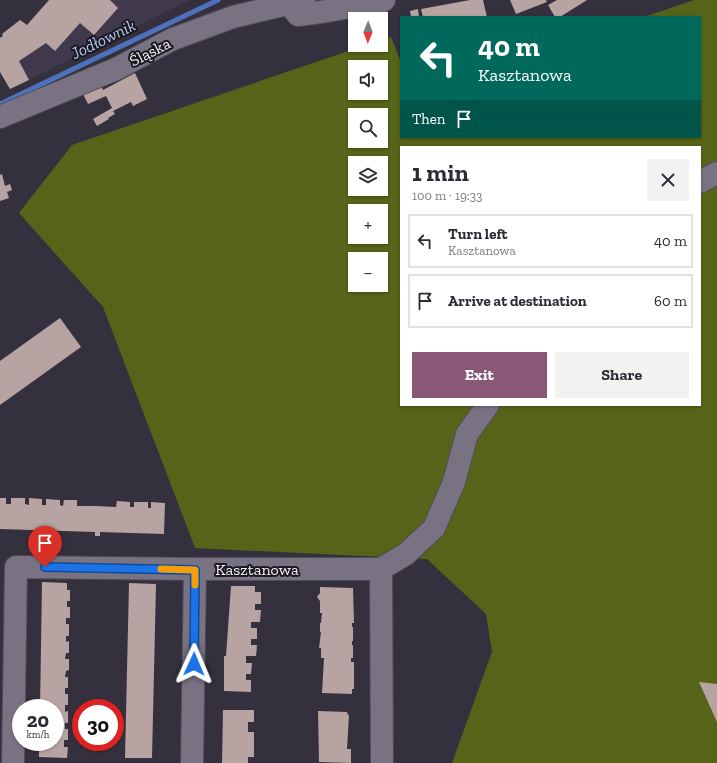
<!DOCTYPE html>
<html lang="en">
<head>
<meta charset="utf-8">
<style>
  :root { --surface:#fff; --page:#f2f2f3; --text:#2b2b33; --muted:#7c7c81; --line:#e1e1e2; --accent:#885876 }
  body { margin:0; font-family:"Zilla Slab",serif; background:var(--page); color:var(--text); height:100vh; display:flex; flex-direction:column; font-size:15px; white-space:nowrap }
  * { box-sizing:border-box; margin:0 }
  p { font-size:13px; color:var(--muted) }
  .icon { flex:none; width:22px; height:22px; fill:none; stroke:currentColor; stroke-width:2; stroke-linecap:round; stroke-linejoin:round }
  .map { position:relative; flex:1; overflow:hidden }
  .side { position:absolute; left:400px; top:146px; width:301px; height:260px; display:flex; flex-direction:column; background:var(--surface); border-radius:0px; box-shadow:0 1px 3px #0004 }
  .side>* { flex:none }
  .hud { position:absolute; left:400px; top:16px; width:301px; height:122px; border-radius:0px; box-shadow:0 1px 3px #0004; background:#00695c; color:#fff; overflow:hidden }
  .needle { width:26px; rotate:181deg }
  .buttons { position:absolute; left:348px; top:12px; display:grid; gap:8px }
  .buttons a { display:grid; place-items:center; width:40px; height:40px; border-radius:0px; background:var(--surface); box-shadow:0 1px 3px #0004; font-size:20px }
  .speed { position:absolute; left:12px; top:699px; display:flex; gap:8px; font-size:20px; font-weight:700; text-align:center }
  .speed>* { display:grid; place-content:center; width:52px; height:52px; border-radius:50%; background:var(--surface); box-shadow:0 1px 3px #0004; line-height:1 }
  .speed small { font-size:10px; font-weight:400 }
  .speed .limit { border:6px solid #d22; background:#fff; color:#111 }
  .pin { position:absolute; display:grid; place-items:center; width:34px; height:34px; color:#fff; margin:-41px -17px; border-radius:50% 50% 50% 0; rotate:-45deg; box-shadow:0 0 4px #0007 }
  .pin .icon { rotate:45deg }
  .me { position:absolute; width:44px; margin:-22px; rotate:1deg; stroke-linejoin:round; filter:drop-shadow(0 0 3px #0008) }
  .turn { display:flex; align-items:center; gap:14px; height:84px; padding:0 12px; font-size:18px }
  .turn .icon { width:52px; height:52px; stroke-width:2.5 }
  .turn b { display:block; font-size:28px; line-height:34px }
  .then { display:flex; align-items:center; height:38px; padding:0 12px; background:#0003; gap:8px; font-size:15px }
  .round { display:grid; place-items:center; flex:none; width:42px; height:42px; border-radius:0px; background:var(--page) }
  .head { display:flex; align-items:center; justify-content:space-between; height:68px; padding:0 12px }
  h1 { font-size:24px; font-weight:800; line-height:30px }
  .action { display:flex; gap:8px; margin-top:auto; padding:8px 12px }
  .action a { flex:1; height:46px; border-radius:0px; background:var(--accent); color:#fff; font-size:16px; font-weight:800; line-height:46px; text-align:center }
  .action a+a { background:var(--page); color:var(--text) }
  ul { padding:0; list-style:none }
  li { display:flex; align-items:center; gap:12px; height:54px; margin:0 8px 6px; padding:0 4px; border:2px solid var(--line); border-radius:0px }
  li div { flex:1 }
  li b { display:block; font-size:15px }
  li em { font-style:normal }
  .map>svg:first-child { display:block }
</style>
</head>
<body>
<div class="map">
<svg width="717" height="763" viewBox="0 0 717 763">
  <rect width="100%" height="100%" fill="#34303d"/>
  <polygon fill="#40394c" points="49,0 190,0 10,89 0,72 0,38 3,36 2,34 20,20 27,25"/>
  <path fill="#556418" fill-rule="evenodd" d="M 694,0 L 717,0 L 717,763 L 452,763 L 492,652 L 486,614 L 427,559 L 195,548 L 103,307 L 19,213 L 72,145 L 366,45 L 381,45 L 381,40 L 391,37 L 401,62 L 401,137 L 700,137 L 700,17 L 644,17 ZM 355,67 L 381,67 L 381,93 L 355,93 ZM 355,115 L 381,115 L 381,141 L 355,141 ZM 401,147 L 700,147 L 700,405 L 401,405 ZM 355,163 L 381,163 L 381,189 L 355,189 ZM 355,211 L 381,211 L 381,237 L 355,237 ZM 355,259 L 381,259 L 381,285 L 355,285 Z"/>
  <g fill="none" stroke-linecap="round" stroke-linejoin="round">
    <polyline stroke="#4e71bc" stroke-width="5" points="0,104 218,0"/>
  </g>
  <g fill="#b7a3a1">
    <polygon points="49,0 110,0 118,8 94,35 80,23 55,51 46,43 19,61 29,80 10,89 0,72 0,38 3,36 2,34 20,20 27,25"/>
    <polygon points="470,0 483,0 487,17 423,17 421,9"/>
    <polygon points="510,0 546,0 547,2 516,14"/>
    <polygon points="557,0 587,0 560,17 555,17 548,5"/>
    <polygon points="418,9 419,17 411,17 410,11"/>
    <polygon points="135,73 147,99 133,106 131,102 113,111 115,114 108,118 109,119 97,126 93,119 112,108 106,96 88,104 83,94 101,86 103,90"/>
    <polygon points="2,174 5,186 10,184 12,190 7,192 9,198 0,201 0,175"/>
    <polygon points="60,318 81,347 0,405 0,361"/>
    <polygon points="0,498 6,498 6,504 11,504 11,498 25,498 25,504 29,505 29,498 42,499 42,505 46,505 46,499 60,500 60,505 63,506 64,500 77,500 77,506 96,506 116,507 117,501 130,502 130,507 134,507 134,502 148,502 148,508 151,508 151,502 165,503 164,534 100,532 100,536 95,536 95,532 0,529"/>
    <polygon points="42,582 67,583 67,590 70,590 70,601 67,601 67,607 70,607 70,618 66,618 66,624 69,624 69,636 66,636 66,642 69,641 69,653 66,653 65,659 69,659 69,670 66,671 65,677 68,677 68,688 65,688 65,694 68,694 68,705 65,705 65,712 68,711 68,723 65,723 65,729 68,729 68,740 64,740 64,747 68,747 67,758 39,757 39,742 55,742 55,708 40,708"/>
    <polygon points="129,583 156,584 152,758 125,758"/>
    <polygon points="231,586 255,586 255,592 261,592 261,604 255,604 255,610 261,610 260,622 251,622 251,628 257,628 257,639 251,639 251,645 257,645 256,656 246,656 246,663 252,663 251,674 246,674 246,680 251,680 251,692 224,691 224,656 226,656"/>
    <polygon points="320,587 353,588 354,623 352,623 352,627 353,627 353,641 352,641 352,645 353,645 353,658 351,658 351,662 354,662 354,689 352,689 352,694 322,693 324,658 321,658 321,648 319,648 321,632 320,632 320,623 321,623 322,613 320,613 320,601 317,597 320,593"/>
    <polygon points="699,682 717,684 717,722"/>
    <polygon points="223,710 254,710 254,722 248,722 248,732 254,732 254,757 248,757 248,763 222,763"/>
    <polygon points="318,711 347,712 348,715 349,715 347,749 351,749 351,763 319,762"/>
  </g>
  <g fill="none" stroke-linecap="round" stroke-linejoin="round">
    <g stroke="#504c57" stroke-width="24">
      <g id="minor">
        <path d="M 289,4 L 298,15 C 317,13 335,10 354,6 C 363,5 376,6 384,0"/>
        <polyline points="0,117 116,69 173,39 233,17 304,0"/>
        <polyline points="700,182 717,173"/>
        <polyline points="381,569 406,554 434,528 454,482 467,434 488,405"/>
        <polyline points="381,569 382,763"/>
        <polyline points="13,763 16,567 195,569 381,569"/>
        <polyline points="192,763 195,569"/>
      </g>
    </g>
    <use href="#minor" stroke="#787282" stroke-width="22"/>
  </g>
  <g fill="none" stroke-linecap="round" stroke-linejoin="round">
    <g stroke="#114b97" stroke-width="10">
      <polyline id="route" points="45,567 195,570 194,664"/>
    </g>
    <use href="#route" stroke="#1a73e8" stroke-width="7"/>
    <polyline stroke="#f59e0b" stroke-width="7" points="161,569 195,570 195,585"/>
  </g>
  <g text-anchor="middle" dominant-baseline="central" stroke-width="4" stroke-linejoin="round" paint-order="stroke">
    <g font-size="16" fill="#f6f3fc" stroke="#1b191f">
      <text transform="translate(150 52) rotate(-27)">Śląska</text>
      <text x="257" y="569">Kasztanowa</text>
    </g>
    <g font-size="17" font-style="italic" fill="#b4c9f2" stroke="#1b191f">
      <text transform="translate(103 39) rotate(-26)">Jodłownik</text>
    </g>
  </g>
</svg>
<div class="buttons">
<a><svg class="needle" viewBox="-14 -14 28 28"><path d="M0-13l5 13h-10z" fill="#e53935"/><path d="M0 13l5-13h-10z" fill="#7c7c81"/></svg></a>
<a><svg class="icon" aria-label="sound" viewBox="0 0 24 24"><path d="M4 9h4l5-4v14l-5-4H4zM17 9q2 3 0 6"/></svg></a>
<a><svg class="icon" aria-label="search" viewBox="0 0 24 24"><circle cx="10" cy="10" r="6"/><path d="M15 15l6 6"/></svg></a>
<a><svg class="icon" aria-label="layers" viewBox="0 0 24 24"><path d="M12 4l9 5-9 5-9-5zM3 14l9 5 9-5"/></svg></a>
<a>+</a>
<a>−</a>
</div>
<div class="speed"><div>20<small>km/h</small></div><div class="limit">30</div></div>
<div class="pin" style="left:45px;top:567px;background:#d93025"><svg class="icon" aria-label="arrive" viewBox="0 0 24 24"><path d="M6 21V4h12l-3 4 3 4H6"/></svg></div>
<svg class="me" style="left:194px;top:664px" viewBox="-20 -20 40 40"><path d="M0-17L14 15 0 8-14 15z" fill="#1a73e8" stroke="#fff" stroke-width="4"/></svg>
<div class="hud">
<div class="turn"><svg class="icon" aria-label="left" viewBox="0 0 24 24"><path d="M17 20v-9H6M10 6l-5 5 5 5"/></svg><div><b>40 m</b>Kasztanowa</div></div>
<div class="then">Then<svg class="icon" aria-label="arrive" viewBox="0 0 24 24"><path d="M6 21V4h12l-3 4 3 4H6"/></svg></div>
</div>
<section class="side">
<div class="head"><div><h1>1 min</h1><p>100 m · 19:33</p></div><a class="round"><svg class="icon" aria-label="close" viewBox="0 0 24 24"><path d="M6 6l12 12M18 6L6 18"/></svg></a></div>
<ul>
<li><svg class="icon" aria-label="left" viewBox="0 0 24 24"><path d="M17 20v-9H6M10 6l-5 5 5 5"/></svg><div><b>Turn left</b><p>Kasztanowa</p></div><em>40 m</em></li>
<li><svg class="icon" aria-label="arrive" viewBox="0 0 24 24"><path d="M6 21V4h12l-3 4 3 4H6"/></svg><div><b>Arrive at destination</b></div><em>60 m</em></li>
</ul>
<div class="action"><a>Exit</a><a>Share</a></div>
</section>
</div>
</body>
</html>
